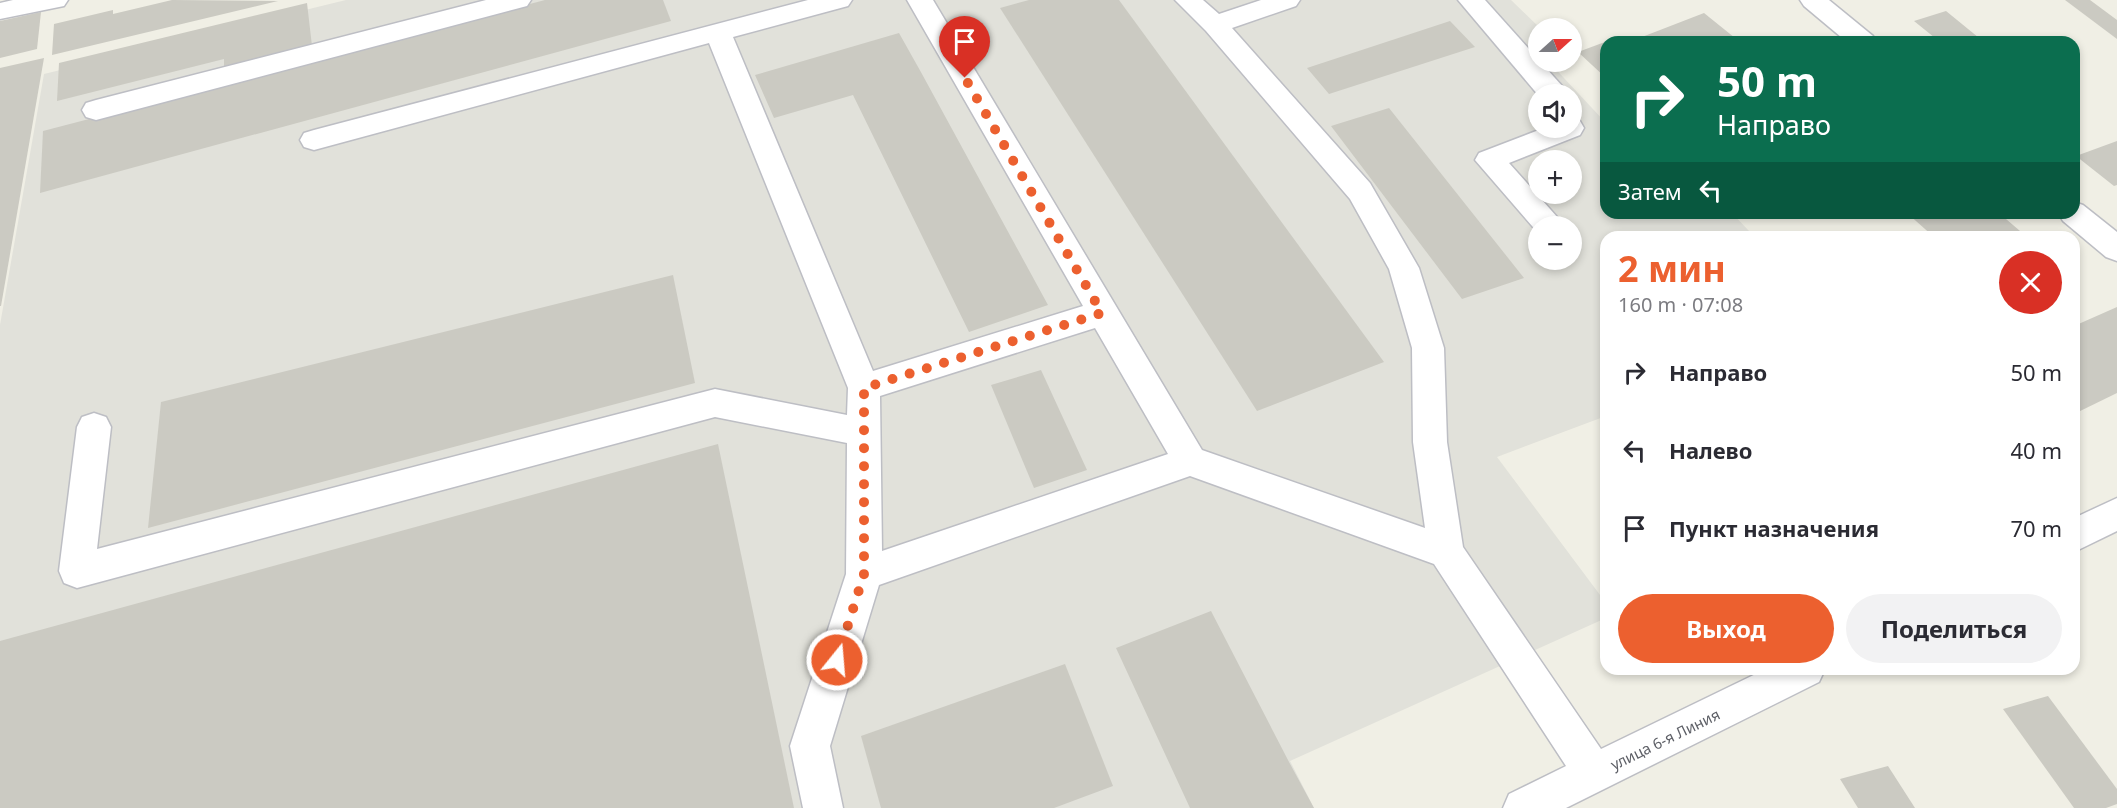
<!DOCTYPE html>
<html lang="ru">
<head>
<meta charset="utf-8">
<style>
  :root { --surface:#fff; --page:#f2f2f3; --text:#2b2b33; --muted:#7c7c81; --accent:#ec602f }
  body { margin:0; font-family:"Noto Sans",sans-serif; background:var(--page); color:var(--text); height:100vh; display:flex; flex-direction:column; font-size:22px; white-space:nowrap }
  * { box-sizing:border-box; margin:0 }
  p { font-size:20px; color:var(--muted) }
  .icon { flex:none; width:33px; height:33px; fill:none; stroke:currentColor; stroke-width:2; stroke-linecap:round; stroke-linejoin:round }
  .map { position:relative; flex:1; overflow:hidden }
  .side { position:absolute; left:1600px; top:231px; width:480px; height:444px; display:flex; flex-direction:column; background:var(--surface); border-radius:18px; box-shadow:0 3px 9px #0003 }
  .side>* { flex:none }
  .guide { position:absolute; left:1600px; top:36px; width:480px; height:183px; border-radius:18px; box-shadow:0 3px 9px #0003; background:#0b6e4f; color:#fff; overflow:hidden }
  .needle { width:39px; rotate:69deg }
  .tools { position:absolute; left:1528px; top:18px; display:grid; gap:12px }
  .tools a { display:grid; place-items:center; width:54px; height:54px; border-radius:50%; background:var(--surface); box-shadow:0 3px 9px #0003; font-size:30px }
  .pin { position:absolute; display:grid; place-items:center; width:51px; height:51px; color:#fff; margin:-62px -26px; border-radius:50% 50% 50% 0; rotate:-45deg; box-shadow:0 0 6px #0007 }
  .pin .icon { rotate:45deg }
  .me { position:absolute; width:66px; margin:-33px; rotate:17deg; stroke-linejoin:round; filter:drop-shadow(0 0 4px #0008) }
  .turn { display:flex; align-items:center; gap:21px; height:126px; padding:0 18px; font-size:27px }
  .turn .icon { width:78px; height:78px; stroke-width:2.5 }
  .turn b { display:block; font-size:42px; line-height:51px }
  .then { display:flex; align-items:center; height:57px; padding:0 18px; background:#0003; gap:12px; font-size:22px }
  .round { display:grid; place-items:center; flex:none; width:63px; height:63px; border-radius:32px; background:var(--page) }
  .summary { display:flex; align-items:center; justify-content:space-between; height:102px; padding:0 18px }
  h1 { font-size:36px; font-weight:700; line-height:45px; color:var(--accent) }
  .button { display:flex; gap:12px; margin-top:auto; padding:12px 18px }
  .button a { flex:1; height:69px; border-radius:36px; background:var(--accent); color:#fff; font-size:24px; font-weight:700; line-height:69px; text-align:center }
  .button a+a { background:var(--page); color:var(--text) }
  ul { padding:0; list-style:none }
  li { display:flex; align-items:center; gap:18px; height:78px; padding:0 18px }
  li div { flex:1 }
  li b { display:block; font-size:22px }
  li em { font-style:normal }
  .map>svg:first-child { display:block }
</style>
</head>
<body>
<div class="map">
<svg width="2117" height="808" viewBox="0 0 2117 808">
  <rect width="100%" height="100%" fill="#f0efe5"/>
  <path fill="#e1e1da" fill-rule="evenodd" d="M 346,0 L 1511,0 L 1540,28 L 1539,34 L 1528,38 L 1539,51 L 1539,62 L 1549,62 L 1606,123 L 1606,213 L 1732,213 L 1749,231 L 1732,237 L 1606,237 L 1606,416 L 1497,457 L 1606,603 L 1606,618 L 1290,761 L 1314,808 L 0,808 L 0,325 L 44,74 ZM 1539,94 L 1572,94 L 1572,128 L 1539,128 ZM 1539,160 L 1572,160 L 1572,194 L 1539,194 ZM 1539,226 L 1572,226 L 1572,260 L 1539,260 Z"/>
  <g fill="#cbcac2">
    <polygon points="172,0 278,1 52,55 54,24 113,10 113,14"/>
    <polygon points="545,0 663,0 671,21 40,193 43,131"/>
    <polygon points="1029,0 1119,0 1384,362 1257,411 1000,8"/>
    <polygon points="2065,0 2090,0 2117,20 2117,39"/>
    <polygon points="307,3 312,46 224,68 224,59 57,101 59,63"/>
    <polygon points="1946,11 1984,42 1940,42 1914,21"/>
    <polygon points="41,12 37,49 0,58 0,21"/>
    <polygon points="1704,13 1740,42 1629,42"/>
    <polygon points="1450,21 1475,47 1329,94 1307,68"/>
    <polygon points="899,33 922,74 1048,305 969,332 853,95 774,118 755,75"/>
    <polygon points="1621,36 1628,42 1606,42 1606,78 1578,52"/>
    <polygon points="44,58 1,306 0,306 0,68"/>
    <polygon points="1389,108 1524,278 1462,299 1331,126"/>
    <polygon points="2117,141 2117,185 2114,186 2076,156"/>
    <polygon points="1907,213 1999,213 2027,237 1934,237"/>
    <polygon points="673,275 695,383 148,528 161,402"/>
    <polygon points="2117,307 2117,393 2074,414 2074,326"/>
    <polygon points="1041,370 1087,470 1034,488 991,385"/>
    <polygon points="718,444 794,808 0,808 0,641"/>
    <polygon points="1211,611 1289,762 1314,808 1190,808 1116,648"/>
    <polygon points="1065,664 1113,786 1054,808 881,808 861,736"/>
    <polygon points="2048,696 2117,789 2117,804 2106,808 2074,808 2003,709"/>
    <polygon points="1888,766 1915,808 1858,808 1840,779"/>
  </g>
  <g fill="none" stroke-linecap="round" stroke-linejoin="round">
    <g stroke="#bdbec4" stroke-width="3">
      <g id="minor">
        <polygon points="13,0 68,0 64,6 0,19 0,3"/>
        <polygon points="486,0 531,0 527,6 96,120 86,117 82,110 86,103 96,100"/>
        <path d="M 808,0 L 852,0 L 848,6 L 733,37 L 873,371 L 1083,306 L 907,0 L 933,0 L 1202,450 L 1425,528 L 1413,442 L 1412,348 L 1389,269 L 1350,199 L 1206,31 L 1175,0 L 1203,0 L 1219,14 L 1261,0 L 1300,0 L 1296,6 L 1232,28 L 1370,183 L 1419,268 L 1444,348 L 1447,442 L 1463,547 L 1601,749 L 1766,669 L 1825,669 L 1819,682 L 1566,808 L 1503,808 L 1509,794 L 1566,766 L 1434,564 L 1190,476 L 879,585 L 830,746 L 843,808 L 803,808 L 790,746 L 846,574 L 847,443 L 715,417 L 77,588 L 64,583 L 59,571 L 77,427 L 82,417 L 94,413 L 106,417 L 111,427 L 97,549 L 715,389 L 847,415 L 848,388 L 709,43 L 314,150 L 304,147 L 300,140 L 304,133 L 314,130 ZM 1095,328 L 1168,454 L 882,551 L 880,396 Z"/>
        <polygon points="1458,0 1485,0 1563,87 1566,94 1539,96"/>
        <polygon points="1800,0 1829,0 1873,36 1877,42 1847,42 1804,6"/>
        <polygon points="1572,119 1580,121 1584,128 1580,135 1509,163 1558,218 1563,226 1539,226 1539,234 1475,160 1479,153 1544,128 1572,128"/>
        <polygon points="2074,202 2083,205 2117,232 2117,261 2106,257 2063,221 2058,213 2074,213"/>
        <polygon points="2117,498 2117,531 2074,552 2074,518"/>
      </g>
    </g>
    <use href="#minor" fill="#fff" fill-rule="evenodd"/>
  </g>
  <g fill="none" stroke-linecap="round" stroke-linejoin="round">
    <polyline stroke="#ec602f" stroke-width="10" stroke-dasharray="0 18" points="837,660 864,574 864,388 1102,313 965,78"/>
  </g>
  <g text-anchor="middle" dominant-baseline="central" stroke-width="4.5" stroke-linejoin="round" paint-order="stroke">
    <g font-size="15" fill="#5d5f66" stroke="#fff">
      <text transform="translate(1665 739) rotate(-26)">улица 6-я Линия</text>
    </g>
  </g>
</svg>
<div class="tools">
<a><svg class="needle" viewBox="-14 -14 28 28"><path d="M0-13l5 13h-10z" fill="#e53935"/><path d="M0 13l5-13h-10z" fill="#7c7c81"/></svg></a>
<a><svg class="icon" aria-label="sound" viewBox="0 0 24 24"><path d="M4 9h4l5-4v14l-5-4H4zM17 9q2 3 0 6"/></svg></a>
<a>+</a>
<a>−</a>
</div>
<div class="pin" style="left:965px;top:78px;background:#d93025"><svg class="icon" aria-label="arrive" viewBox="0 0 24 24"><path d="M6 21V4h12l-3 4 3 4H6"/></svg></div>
<svg class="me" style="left:837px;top:660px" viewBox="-20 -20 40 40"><circle r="17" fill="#ec602f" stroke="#fff" stroke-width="3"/><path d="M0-11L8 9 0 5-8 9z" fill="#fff"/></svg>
<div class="guide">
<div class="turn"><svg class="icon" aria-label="right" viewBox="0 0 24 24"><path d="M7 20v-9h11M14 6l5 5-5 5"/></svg><div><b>50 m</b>Направо</div></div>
<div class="then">Затем<svg class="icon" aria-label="left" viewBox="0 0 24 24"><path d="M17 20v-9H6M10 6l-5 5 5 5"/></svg></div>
</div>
<section class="side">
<div class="summary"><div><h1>2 мин</h1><p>160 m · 07:08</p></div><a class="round" style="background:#d93025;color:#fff"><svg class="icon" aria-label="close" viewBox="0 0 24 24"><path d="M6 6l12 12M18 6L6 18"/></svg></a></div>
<ul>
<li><svg class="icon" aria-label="right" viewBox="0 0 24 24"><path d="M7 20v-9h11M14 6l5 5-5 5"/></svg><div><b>Направо</b></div><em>50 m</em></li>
<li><svg class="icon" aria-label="left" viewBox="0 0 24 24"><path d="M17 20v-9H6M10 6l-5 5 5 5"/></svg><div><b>Налево</b></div><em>40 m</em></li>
<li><svg class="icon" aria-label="arrive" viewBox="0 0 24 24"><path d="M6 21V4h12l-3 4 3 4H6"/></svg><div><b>Пункт назначения</b></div><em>70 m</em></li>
</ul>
<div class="button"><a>Выход</a><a>Поделиться</a></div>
</section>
</div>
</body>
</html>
